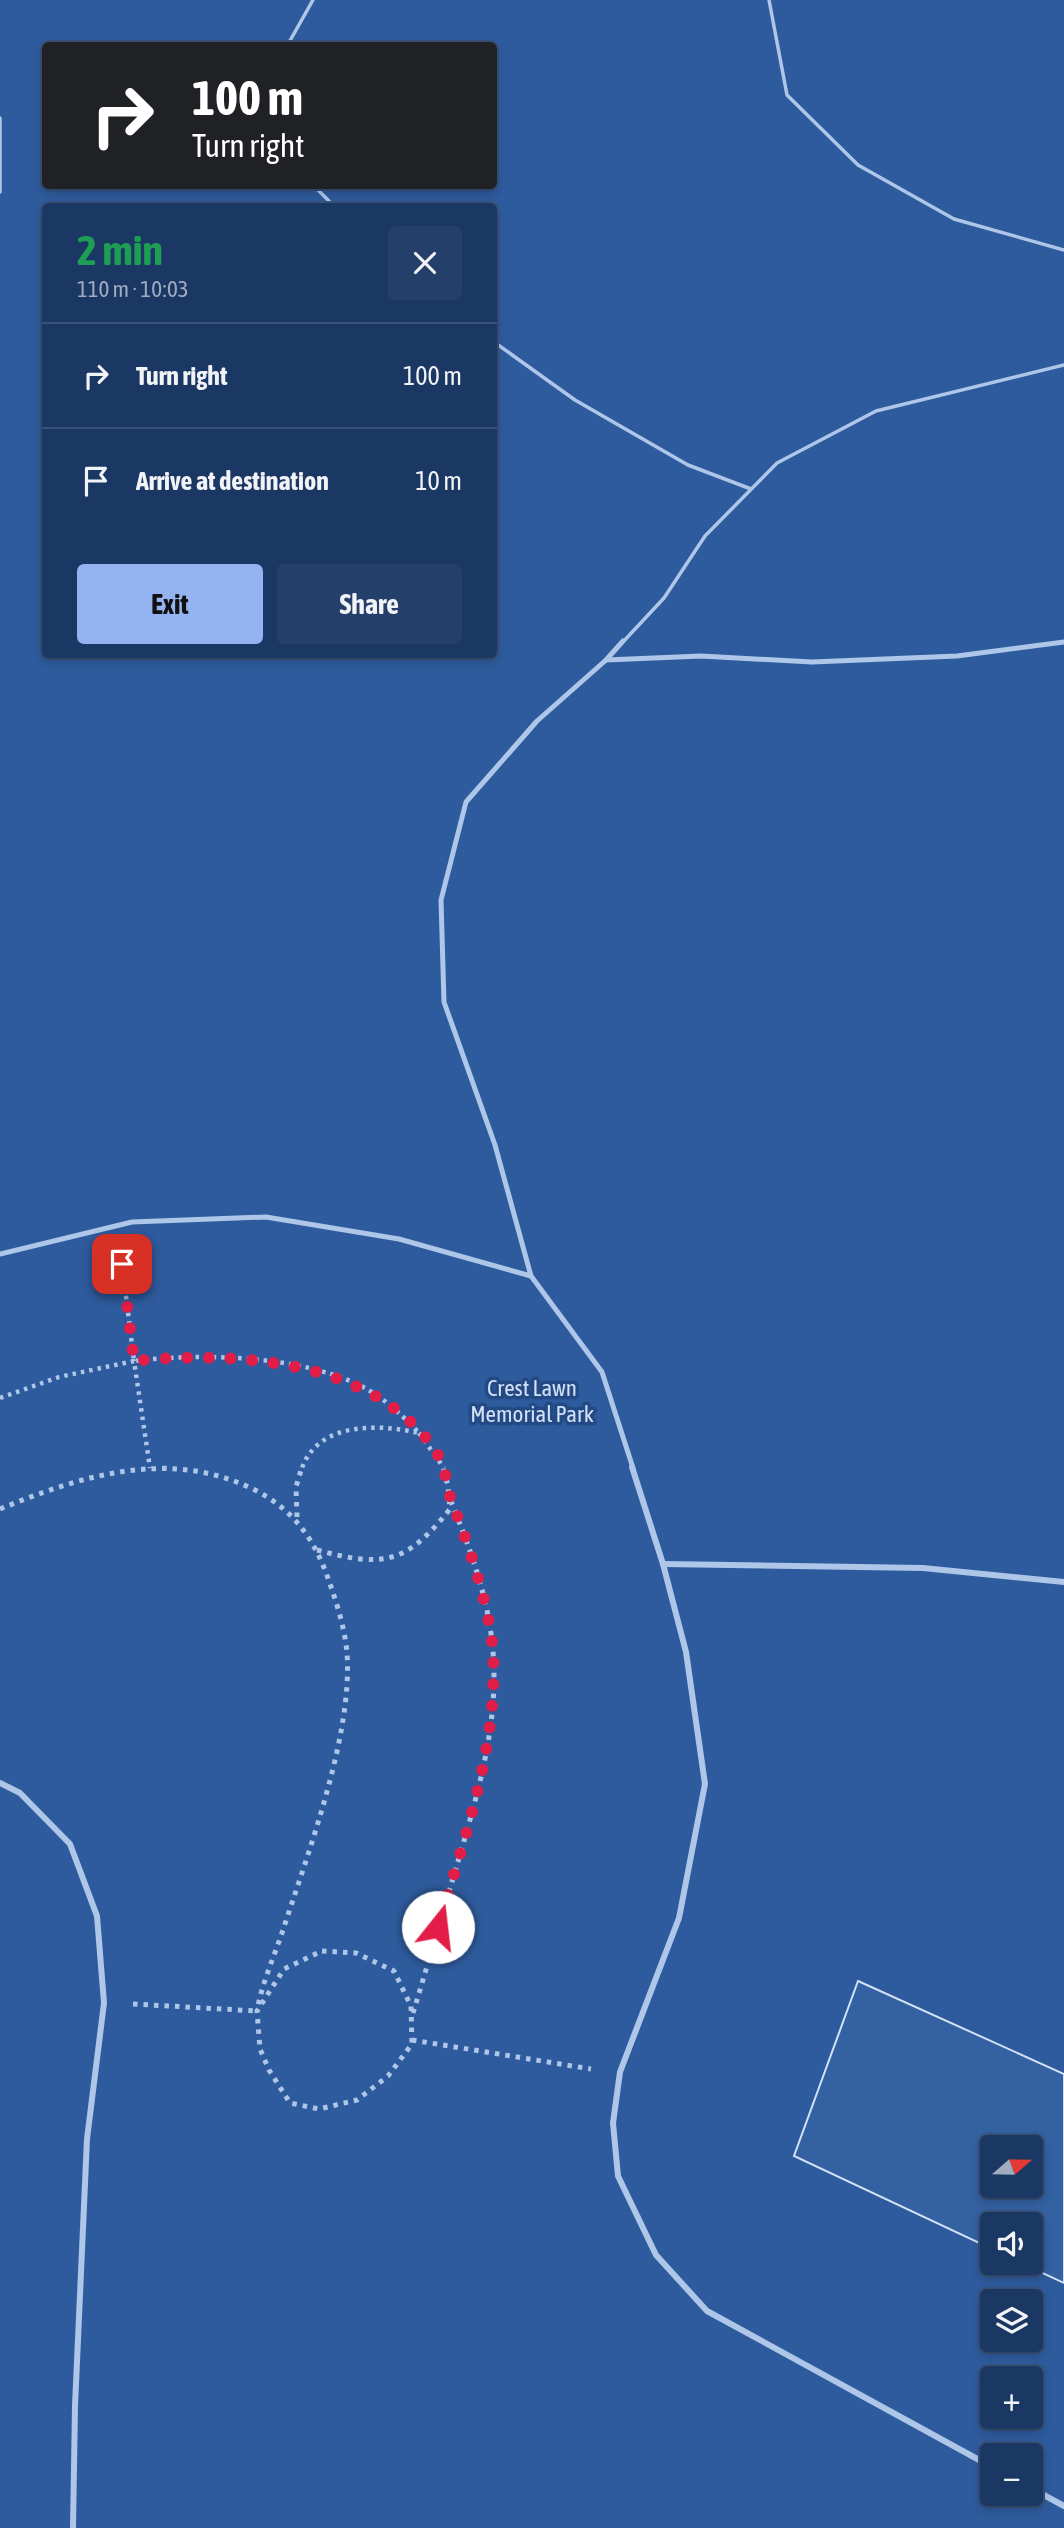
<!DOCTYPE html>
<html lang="en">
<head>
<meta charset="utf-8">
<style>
  :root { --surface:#1b3864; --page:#243f6a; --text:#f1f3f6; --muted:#a0acbf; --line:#395278; --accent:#95b2f1 }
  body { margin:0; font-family:"Asap Condensed",sans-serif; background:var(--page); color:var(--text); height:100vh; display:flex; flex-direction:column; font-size:26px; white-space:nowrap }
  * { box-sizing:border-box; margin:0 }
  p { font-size:23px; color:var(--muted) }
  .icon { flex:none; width:38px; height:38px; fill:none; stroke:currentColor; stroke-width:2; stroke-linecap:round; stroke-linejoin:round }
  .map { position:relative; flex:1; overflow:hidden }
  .sheet { position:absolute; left:42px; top:203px; width:455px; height:455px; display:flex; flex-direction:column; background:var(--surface); border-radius:7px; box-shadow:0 4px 10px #0003,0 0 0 2px var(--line) }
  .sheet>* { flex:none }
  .top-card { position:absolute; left:42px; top:42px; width:455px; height:147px; border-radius:7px; box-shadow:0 4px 10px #0003,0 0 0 2px var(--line); background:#202124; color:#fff; overflow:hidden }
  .needle { width:46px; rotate:70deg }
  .tools { position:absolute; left:980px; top:2135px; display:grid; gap:14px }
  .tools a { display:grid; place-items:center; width:63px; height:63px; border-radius:7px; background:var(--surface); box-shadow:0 4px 10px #0003,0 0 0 2px var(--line); font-size:35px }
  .pin { position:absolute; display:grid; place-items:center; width:60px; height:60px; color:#fff; margin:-30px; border-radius:14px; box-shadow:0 4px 10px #0006 }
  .me { position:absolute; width:77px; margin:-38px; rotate:16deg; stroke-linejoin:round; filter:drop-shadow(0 0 5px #0008) }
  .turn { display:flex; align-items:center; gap:24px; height:147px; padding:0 35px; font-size:32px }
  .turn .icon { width:91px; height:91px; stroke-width:2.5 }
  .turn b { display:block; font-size:49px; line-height:60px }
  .round { display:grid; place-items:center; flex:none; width:74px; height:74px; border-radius:7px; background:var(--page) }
  .head { display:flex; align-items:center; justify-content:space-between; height:119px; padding:0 35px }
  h1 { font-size:42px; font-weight:700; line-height:52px; color:#1e9e55 }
  .action { display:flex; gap:14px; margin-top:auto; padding:14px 35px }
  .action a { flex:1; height:80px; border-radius:7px; background:var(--accent); color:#111; font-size:28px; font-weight:700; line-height:80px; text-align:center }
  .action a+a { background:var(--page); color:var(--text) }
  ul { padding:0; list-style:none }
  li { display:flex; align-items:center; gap:21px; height:105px; padding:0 35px; border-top:2px solid var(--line) }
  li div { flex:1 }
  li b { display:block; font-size:26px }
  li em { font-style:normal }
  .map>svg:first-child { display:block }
</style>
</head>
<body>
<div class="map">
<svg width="1064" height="2528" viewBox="0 0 1064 2528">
  <rect width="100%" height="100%" fill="#244a85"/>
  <path fill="#2e5b9d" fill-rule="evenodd" d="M 0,0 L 1064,0 L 1064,2528 L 0,2528 ZM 46,46 L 494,46 L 494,186 L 46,186 ZM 46,206 L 494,206 L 494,654 L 46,654 ZM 992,2147 L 1031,2147 L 1031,2186 L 992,2186 ZM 992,2224 L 1031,2224 L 1031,2263 L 992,2263 ZM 992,2301 L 1031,2301 L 1031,2340 L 992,2340 ZM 992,2378 L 1031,2378 L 1031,2417 L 992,2417 ZM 992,2455 L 1031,2455 L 1031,2494 L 992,2494 Z"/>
  <path fill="#3461a2" stroke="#d2e1f6" stroke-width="2" fill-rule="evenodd" d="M 858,1981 L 1064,2074 L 1064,2283 L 1021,2263 L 1031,2263 L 1031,2224 L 992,2224 L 992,2249 L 794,2156 ZM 992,2147 L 1031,2147 L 1031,2186 L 992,2186 Z"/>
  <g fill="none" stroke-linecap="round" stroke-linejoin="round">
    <g stroke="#aec6e8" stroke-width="4.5" stroke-dasharray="3.5 5" stroke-linecap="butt">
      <path d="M 125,1254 L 122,1264 L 134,1361 C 201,1353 299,1355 361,1386 C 383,1397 402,1415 419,1433 C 380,1424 319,1421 302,1468"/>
      <polyline points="0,1398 59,1377 134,1361 150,1468"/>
      <polyline points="419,1433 444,1468"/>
      <polyline points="163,1468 171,1468"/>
    </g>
    <g stroke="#aec6e8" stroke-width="5" stroke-dasharray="4.5 6" stroke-linecap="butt">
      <path d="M 0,1509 C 83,1475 170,1448 255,1490 C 294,1510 315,1540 329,1581 C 337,1604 345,1629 347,1653 C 353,1734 308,1853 283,1930 C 274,1957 262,1983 257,2011"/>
      <polyline points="297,1517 296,1487 302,1467"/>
      <path d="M 317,1550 C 384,1568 406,1564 450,1509 L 448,1486 L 443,1467"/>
      <polygon points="322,1951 356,1953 394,1971 411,2006 412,2044 388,2076 357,2100 319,2109 290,2103 269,2070 260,2049 257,2011 284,1969"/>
      <polyline points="133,2004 257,2011"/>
      <path d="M 413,2013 C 428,1964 442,1915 457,1865 C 477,1796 499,1725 493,1652 C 489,1599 470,1548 450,1499"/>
      <polyline points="412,2040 591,2069"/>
    </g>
    <g stroke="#aec6e8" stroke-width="3.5">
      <polyline points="769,0 787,95 858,165 954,219 1064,250"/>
      <polyline points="287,46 313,0"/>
      <polyline points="0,118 0,192"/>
      <polyline points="314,186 334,206"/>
      <polyline points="494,342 575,400 688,465 751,489"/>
      <polyline points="622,643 664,598 705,536 777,463 876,411 1064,365"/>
      <polyline points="1056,643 1064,642"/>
    </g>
    <g stroke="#aec6e8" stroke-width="5">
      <polyline points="606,660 623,641"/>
      <polyline points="0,1254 132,1222 266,1217 399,1239 531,1276 602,1372 633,1468"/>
      <polyline points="531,1276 495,1145 444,1002 441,900 466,802 537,721 606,660 701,656 812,662 957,656 1064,642"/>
    </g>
    <g stroke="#aec6e8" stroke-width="6">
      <polyline points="632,1467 663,1564 686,1652 705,1784 679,1918 620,2072 613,2123 618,2176 656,2255 707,2311 992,2467"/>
      <polyline points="663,1564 923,1568 1064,1582"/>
      <polyline points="0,1783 20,1793 70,1844 97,1916 104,2003 87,2139 75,2406 73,2528"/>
      <polyline points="1031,2488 1064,2506"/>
    </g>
  </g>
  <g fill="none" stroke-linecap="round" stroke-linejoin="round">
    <path stroke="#e11d48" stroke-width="12" stroke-dasharray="0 21.6" d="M 122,1264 L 134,1361 C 235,1351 372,1359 435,1450 C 448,1470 445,1486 453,1505 C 469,1546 490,1608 493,1653 C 498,1747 464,1839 438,1927"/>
  </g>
  <g text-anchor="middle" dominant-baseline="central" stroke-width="7" stroke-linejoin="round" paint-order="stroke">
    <g font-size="23" fill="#d2e1f6" stroke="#244a85">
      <text x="532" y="1388">Crest Lawn<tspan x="532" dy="26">Memorial Park</tspan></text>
    </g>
  </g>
</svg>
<div class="tools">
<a><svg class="needle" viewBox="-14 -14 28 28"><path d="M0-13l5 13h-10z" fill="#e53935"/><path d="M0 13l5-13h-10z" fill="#a0acbf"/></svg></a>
<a><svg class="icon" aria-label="sound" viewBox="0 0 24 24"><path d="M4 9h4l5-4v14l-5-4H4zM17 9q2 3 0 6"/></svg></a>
<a><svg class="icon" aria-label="layers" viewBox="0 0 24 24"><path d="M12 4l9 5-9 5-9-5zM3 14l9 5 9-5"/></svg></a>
<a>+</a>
<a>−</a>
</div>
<div class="pin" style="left:122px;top:1264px;background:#d93025"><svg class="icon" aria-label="arrive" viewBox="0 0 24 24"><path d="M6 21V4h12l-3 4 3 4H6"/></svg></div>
<svg class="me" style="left:438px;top:1927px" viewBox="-20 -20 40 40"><circle r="19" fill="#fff"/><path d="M0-13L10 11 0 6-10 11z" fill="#e11d48"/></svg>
<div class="top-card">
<div class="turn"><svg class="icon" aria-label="right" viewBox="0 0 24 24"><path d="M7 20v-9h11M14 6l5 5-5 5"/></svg><div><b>100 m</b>Turn right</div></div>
</div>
<section class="sheet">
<div class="head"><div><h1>2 min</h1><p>110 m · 10:03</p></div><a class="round"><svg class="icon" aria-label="close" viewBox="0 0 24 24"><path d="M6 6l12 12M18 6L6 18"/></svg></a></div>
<ul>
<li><svg class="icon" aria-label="right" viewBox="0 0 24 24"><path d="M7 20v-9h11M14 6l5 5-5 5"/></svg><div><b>Turn right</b></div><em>100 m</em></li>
<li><svg class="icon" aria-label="arrive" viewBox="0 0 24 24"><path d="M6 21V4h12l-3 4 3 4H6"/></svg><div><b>Arrive at destination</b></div><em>10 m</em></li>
</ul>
<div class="action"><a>Exit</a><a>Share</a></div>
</section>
</div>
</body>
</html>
